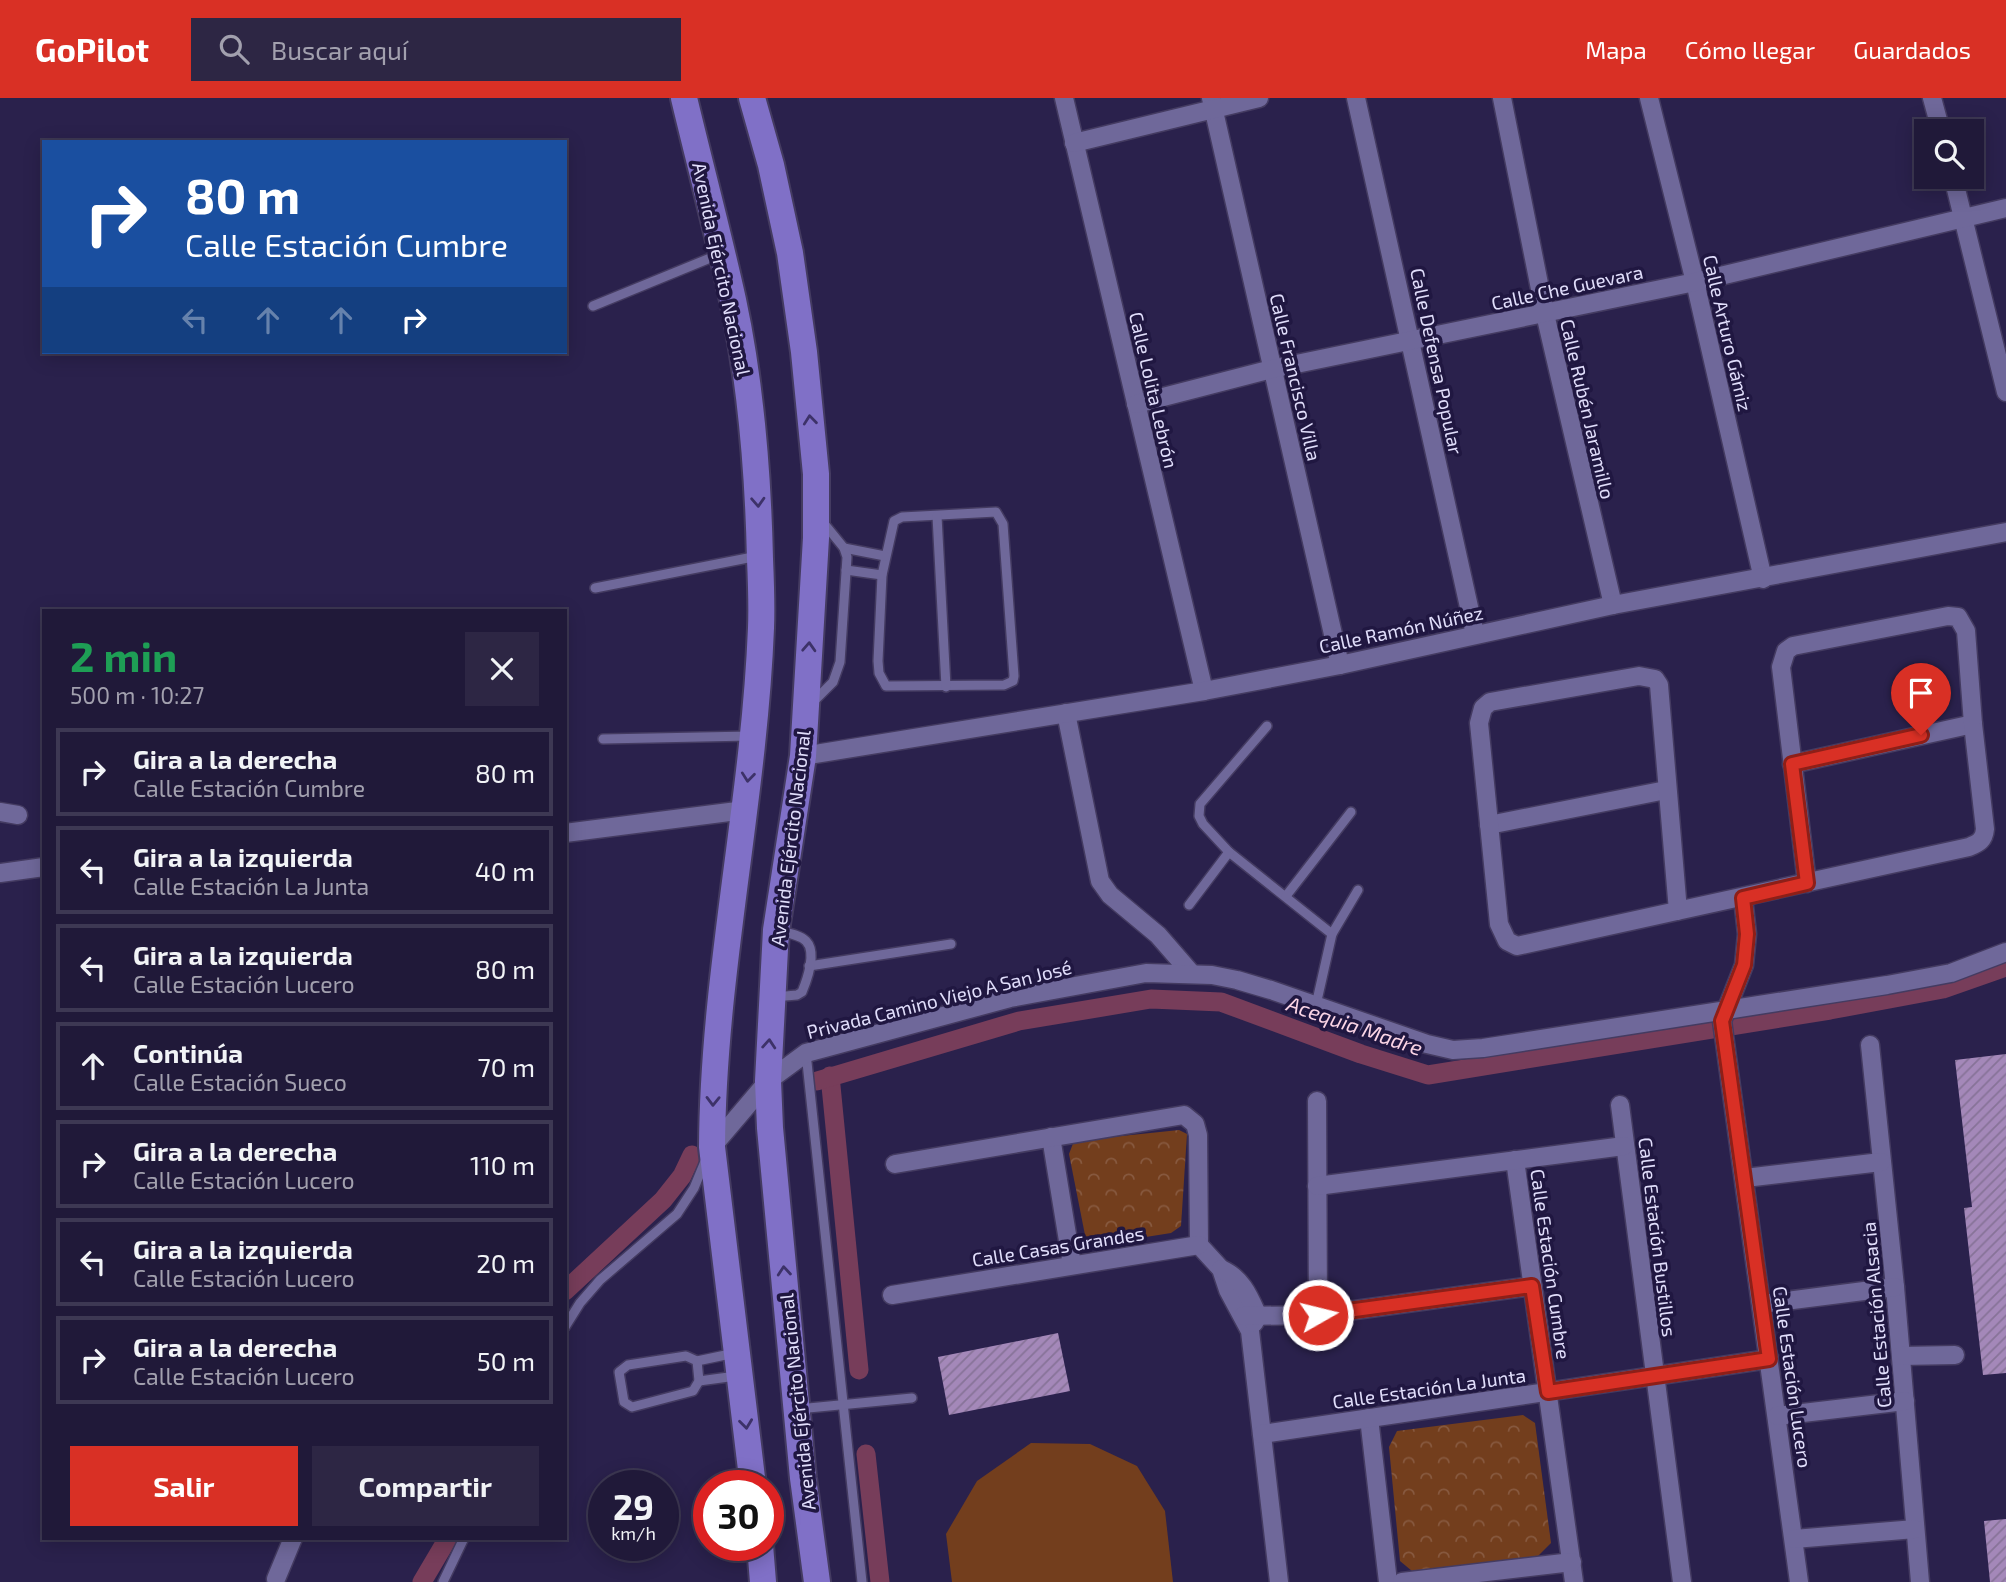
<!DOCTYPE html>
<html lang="es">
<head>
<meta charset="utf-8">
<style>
  :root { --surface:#201939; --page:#2d2644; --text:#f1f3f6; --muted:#a2a0ae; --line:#3d3853; --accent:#d93025 }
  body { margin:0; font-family:"Exo 2",sans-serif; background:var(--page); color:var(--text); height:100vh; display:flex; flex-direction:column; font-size:26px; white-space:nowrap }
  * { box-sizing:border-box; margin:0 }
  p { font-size:23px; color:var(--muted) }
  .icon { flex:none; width:38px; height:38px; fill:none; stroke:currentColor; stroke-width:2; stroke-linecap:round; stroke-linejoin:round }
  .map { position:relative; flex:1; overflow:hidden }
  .details { position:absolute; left:42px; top:511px; width:525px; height:931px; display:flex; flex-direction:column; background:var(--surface); border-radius:0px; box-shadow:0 4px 18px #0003,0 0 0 2px var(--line) }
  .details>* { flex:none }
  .hud { position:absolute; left:42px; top:42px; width:525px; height:214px; border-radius:0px; box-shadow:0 4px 18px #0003,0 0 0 2px var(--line); background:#1a4fa0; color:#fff; overflow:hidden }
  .buttons { position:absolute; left:1914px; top:21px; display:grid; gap:14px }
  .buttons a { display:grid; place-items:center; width:70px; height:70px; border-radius:0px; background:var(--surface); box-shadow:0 4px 18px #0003,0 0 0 2px var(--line); font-size:35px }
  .speed { position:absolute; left:588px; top:1372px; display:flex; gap:14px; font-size:35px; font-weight:700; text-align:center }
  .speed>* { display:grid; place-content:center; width:91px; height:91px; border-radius:50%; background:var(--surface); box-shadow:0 4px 18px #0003,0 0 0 2px var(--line); line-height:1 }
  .speed small { font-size:18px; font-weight:400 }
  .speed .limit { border:10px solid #d22; background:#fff; color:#111 }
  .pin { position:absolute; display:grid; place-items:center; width:60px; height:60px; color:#fff; margin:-72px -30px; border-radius:50% 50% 50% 0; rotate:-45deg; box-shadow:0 0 7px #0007 }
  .pin .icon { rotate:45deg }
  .me { position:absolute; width:77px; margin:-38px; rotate:82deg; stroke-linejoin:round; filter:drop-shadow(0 0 5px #0008) }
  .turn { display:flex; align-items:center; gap:24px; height:147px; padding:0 28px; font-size:32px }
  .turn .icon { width:91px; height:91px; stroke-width:2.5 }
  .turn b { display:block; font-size:49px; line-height:60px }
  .lanes { display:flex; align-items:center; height:66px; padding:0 28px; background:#0003; justify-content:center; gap:35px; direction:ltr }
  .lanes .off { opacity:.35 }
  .round { display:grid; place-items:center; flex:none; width:74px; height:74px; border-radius:0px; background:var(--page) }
  .headline { display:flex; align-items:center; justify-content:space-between; height:119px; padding:0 28px }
  h1 { font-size:42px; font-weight:700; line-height:52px; color:#1e9e55 }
  .cta { display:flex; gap:14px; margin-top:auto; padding:14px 28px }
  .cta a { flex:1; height:80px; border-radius:0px; background:var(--accent); color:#fff; font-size:28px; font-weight:700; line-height:80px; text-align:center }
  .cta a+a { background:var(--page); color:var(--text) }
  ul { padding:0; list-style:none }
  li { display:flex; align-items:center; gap:21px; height:88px; margin:0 14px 10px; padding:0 14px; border:4px solid var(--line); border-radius:0px }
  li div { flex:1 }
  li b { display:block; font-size:26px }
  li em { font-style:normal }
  header { display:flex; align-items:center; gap:42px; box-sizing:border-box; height:98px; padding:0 35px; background:var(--accent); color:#fff }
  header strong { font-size:33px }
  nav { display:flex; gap:38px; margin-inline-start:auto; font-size:24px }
  .search { width:490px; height:63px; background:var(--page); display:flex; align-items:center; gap:18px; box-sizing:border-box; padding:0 24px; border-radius:0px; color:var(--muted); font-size:26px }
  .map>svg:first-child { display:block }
</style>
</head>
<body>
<header>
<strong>GoPilot</strong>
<div class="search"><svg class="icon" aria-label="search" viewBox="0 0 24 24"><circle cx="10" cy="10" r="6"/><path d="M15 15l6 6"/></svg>Buscar aquí</div>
<nav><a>Mapa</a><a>Cómo llegar</a><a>Guardados</a></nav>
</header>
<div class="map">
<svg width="2006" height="1484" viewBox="0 0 2006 1484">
  <defs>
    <pattern id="park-crowns" width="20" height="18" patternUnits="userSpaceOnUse" patternTransform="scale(1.75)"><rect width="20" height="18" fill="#733e1d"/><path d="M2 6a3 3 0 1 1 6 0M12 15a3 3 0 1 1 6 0" fill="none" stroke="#87593f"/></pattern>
    <pattern id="building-hatch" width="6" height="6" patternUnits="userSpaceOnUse" patternTransform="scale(1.75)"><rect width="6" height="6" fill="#a488b9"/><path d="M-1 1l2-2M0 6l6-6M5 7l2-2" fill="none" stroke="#877398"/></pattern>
  </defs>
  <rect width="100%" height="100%" fill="#2a214c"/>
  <g fill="url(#park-crowns)">
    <polygon points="1179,1032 1187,1036 1181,1128 1171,1135 1089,1148 1086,1142 1069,1056 1074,1043"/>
    <polygon points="1523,1317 1535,1325 1551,1445 1538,1458 1412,1473 1400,1463 1389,1349 1397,1333"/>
  </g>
  <polygon fill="#733e1d" points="1031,1345 1090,1346 1137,1368 1165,1413 1173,1484 952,1484 946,1436 977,1383"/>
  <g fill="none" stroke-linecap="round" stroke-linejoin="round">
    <g stroke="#773d5a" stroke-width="19">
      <polyline points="830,978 859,1272"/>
      <polyline points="817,983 1019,923 1151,901 1221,904 1361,956 1428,977 1830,912 1943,891 2006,869"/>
      <polyline points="565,1193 663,1102 682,1078 692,1057"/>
      <polyline points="866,1356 880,1484"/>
      <polyline points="422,1484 448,1440"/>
    </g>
  </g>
  <g fill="url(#building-hatch)">
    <polygon points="2006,956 2006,1275 1983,1277 1964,1110 1972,1109 1955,962"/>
    <polygon points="1058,1235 1070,1293 949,1317 938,1259"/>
    <polygon points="2006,1421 2006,1484 1990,1484 1984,1423"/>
  </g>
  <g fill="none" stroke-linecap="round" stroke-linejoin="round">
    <g stroke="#443b61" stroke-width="12">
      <g id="lane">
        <polyline points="593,208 720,156"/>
        <polygon points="996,414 1003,426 1014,578 1013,583 1004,587 886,588 879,575 878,563 882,477 894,423 902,419"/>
        <polyline points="937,418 946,589"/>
        <polyline points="844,450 885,458"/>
        <polyline points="846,472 882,477"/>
        <polyline points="595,490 758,458"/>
        <polyline points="812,605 833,584 840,564 847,459 844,450 822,423"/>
        <polyline points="1267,628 1200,706 1199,718 1203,726 1229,754 1332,836 1316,907"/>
        <polyline points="603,641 750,638"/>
        <polyline points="1286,798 1351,714"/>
        <polyline points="1189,807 1229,754"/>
        <polyline points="1332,836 1358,792"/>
        <polyline points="809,868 951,846"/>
        <path d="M 774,899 L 797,897 L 802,894 C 807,882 817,854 806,843 C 799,836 786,835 778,833"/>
        <polyline points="806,955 862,1484"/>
        <polyline points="565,1229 580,1205 600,1182 677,1116 694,1090 706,1061"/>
        <polyline points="697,1263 699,1283 693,1293 632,1309 624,1304 619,1274 628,1267 686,1258 697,1263 735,1255"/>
        <polyline points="699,1283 736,1278"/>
        <polyline points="798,1311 912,1300"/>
        <polyline points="443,1484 464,1440"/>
      </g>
    </g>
    <g stroke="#443b61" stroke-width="21">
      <g id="street">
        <polyline points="1064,0 1204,593"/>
        <polyline points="1211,0 1340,567"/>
        <polyline points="1356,0 1475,536"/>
        <polyline points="1502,0 1545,216 1613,507"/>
        <polyline points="1649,0 1695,184 1763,481"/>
        <polyline points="1932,0 1941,33"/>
        <polyline points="1074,45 1259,0"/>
        <polyline points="1953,79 2006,294"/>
        <polyline points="1136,306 1272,271 1695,184 2006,110"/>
        <polyline points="1066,615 1100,783 1110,797 1158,837 1191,875"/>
        <polyline points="803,658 1204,593 1340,567 1613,507 2006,434"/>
        <polyline points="1792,666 1973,626"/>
        <polyline points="0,714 18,717"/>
        <polyline points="1489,727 1666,692"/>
        <polyline points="565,735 745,712"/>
        <polyline points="0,775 44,769"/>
        <polyline points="1743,800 1747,836 1744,867 1722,923 1799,1484"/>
        <path d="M 1678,813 L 1659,587 L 1655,581 L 1639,578 L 1490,604 L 1483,610 L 1479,625 L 1499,826 L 1507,843 L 1517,848 L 1969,749 C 1979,745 1984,742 1985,731 L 1973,626 L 1966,533 L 1958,519 L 1948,518 L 1793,548 L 1786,553 L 1781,569 L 1807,785"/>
        <polyline points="1870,947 1895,1189 1920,1484"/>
        <polyline points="1317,1003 1318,1217"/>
        <polyline points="1620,1007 1682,1484"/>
        <polyline points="1051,1039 1072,1167"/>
        <polyline points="712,1049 768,983 806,955 1010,900 1146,875 1212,877 1237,882 1271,892 1427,946 1453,952 1483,950 1887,887 1951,875 2006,854"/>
        <polyline points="1515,1062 1574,1484"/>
        <polyline points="895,1066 1184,1017 1195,1026 1198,1037 1199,1147"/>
        <polyline points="1745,1080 1881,1064"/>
        <polyline points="1317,1088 1624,1048"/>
        <polyline points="1199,1147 1221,1171 1228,1192 1250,1233 1279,1484"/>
        <path d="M 1221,1171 C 1242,1180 1249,1198 1258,1218 L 1254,1225"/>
        <polyline points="892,1197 1199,1147"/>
        <polyline points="1762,1206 1895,1189"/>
        <polyline points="1243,1218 1318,1217 1532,1188"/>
        <polyline points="1901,1258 1955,1257"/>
        <polyline points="1777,1318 1905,1303"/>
        <polyline points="1369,1320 1388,1484"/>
        <polyline points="1262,1336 1769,1261"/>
        <polyline points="1794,1441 1915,1431"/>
        <polyline points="276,1481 293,1440"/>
        <polyline points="1402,1484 1572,1464"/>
      </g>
    </g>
    <g stroke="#443b61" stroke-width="30">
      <g id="primary">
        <path d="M 684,0 C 700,67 718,134 733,202 C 751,286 758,374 760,461 C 761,484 762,507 761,530 C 754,704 713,875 712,1049 L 753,1388"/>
        <polyline points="752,0 771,67 790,155 804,254 816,376 816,440 803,658 776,832 768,983 770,1030 803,1380 817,1484"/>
        <polyline points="760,1447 763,1484"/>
      </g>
    </g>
    <use href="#lane" stroke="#6f689a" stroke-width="9"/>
    <use href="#street" stroke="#6f689a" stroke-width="18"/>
    <use href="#primary" stroke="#8070c7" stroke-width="26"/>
  </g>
  <defs><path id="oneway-chevron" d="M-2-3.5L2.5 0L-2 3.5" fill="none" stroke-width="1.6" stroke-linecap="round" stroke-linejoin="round" transform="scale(1.75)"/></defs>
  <g stroke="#3d3269">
    <use href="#oneway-chevron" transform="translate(810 322) rotate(-96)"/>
    <use href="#oneway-chevron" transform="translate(758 404) rotate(87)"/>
    <use href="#oneway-chevron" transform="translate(809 549) rotate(-87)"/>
    <use href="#oneway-chevron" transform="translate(748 679) rotate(96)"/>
    <use href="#oneway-chevron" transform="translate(769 946) rotate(-86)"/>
    <use href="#oneway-chevron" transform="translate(713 1003) rotate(91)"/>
    <use href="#oneway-chevron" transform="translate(784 1173) rotate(-95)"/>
    <use href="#oneway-chevron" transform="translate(746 1326) rotate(83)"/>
  </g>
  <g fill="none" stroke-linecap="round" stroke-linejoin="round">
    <g stroke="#8d1f18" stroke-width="18">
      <polyline id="route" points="1318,1217 1532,1188 1548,1294 1769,1261 1722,923 1744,867 1747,836 1743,800 1807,785 1792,666 1921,637"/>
    </g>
    <use href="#route" stroke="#d93025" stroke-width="12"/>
  </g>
  <g text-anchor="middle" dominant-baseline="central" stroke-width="7" stroke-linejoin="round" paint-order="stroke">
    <g font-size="19" fill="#e1defb" stroke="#201741">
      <text transform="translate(722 171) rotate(78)">Avenida Ejército Nacional</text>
      <text transform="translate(1567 189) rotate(-12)">Calle Che Guevara</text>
      <text transform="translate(1728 235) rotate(77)">Calle Arturo Gámiz</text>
      <text transform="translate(1437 263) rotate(78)">Calle Defensa Popular</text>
      <text transform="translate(1296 279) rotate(77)">Calle Francisco Villa</text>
      <text transform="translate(1154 292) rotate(77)">Calle Lolita Lebrón</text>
      <text transform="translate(1588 311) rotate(77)">Calle Rubén Jaramillo</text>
      <text transform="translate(1401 531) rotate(-12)">Calle Ramón Núñez</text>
      <text transform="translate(790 740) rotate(-83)">Avenida Ejército Nacional</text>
      <text transform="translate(939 901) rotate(-14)">Privada Camino Viejo A San José</text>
      <text transform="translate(1658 1139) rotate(83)">Calle Estación Bustillos</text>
      <text transform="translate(1058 1148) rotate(-9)">Calle Casas Grandes</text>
      <text transform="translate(1551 1166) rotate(82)">Calle Estación Cumbre</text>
      <text transform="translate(1876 1217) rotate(-95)">Calle Estación Alsacia</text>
      <text transform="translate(1793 1279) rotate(82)">Calle Estación Lucero</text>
      <text transform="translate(1429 1290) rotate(-8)">Calle Estación La Junta</text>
      <text transform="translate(797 1304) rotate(-96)">Avenida Ejército Nacional</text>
    </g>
    <g font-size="21" font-style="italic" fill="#fbd5e6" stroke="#201741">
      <text transform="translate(1355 927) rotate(19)">Acequia Madre</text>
    </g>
  </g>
</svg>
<div class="buttons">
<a><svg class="icon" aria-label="search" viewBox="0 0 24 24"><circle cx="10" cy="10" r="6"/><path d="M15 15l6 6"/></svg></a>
</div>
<div class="speed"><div>29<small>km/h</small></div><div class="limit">30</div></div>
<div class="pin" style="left:1921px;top:637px;background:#d93025"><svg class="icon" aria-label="arrive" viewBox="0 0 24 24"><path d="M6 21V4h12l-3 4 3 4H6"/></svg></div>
<svg class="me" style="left:1318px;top:1217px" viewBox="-20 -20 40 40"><circle r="17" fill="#d93025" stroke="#fff" stroke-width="3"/><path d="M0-11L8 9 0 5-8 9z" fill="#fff"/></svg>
<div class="hud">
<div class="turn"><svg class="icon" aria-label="right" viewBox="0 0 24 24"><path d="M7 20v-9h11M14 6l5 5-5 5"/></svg><div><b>80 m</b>Calle Estación Cumbre</div></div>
<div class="lanes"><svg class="icon off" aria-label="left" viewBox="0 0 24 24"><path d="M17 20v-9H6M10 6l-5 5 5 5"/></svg><svg class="icon off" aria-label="ahead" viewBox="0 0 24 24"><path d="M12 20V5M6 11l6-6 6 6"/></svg><svg class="icon off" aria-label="ahead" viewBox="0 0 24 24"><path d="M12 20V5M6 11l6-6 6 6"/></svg><svg class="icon" aria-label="right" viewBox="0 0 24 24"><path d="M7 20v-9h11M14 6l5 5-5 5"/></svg></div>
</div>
<section class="details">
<div class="headline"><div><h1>2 min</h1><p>500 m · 10:27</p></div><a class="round"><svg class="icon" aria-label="close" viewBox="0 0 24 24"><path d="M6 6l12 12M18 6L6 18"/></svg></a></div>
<ul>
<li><svg class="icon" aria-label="right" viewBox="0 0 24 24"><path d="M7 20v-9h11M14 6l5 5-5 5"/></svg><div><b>Gira a la derecha</b><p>Calle Estación Cumbre</p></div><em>80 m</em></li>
<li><svg class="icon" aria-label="left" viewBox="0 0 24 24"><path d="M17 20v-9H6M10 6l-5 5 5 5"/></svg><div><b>Gira a la izquierda</b><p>Calle Estación La Junta</p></div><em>40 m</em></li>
<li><svg class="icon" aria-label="left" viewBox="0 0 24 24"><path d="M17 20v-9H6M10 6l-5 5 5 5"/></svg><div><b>Gira a la izquierda</b><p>Calle Estación Lucero</p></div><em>80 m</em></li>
<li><svg class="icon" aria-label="ahead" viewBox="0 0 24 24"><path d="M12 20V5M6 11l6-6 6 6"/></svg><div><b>Continúa</b><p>Calle Estación Sueco</p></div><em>70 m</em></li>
<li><svg class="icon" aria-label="right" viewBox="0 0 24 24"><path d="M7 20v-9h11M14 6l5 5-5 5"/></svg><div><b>Gira a la derecha</b><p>Calle Estación Lucero</p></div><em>110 m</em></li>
<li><svg class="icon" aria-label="left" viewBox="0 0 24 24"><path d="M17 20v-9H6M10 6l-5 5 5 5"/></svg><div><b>Gira a la izquierda</b><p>Calle Estación Lucero</p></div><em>20 m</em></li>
<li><svg class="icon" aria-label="right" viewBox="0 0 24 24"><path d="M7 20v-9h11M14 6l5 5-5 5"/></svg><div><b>Gira a la derecha</b><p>Calle Estación Lucero</p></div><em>50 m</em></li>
</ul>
<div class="cta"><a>Salir</a><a>Compartir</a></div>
</section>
</div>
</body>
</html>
